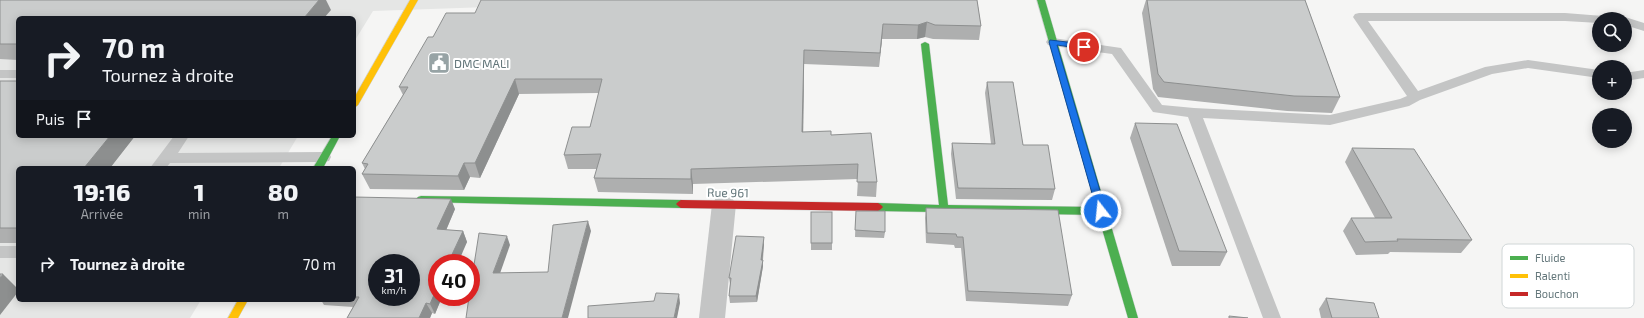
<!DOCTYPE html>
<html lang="fr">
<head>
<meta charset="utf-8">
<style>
  :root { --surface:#171b24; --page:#20242c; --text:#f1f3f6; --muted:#9ea1a6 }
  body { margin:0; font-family:"Exo 2",sans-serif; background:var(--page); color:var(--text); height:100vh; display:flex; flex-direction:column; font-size:15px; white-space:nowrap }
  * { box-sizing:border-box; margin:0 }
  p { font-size:13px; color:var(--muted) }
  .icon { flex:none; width:22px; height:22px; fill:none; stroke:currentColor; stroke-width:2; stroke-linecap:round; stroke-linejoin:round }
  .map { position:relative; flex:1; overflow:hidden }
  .details { position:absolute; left:16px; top:166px; width:340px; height:136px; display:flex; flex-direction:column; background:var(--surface); border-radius:6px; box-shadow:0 2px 10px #0003 }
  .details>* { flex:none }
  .banner { position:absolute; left:16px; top:16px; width:340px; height:122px; border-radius:6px; box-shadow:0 2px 10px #0003; background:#171b24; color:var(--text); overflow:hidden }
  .fabs { position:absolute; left:1592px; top:12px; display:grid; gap:8px }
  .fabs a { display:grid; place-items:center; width:40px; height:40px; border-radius:50%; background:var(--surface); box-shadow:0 2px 10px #0003; font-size:20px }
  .speed { position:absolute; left:368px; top:254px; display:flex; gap:8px; font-size:20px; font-weight:700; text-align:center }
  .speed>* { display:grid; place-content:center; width:52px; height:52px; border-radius:50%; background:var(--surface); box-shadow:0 2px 10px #0003; line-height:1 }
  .speed small { font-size:10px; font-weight:400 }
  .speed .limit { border:6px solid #d22; background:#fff; color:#111 }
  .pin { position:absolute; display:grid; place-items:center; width:34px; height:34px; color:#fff; margin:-17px; border:2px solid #fff; border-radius:50%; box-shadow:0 1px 4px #0007 }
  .me { position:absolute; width:44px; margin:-22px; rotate:344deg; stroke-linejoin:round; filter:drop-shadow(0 0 3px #0008) }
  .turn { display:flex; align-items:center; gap:14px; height:84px; padding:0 20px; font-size:18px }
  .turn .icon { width:52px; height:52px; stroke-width:2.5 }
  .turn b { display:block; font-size:28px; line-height:34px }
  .then { display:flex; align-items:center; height:38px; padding:0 20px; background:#0003; gap:8px; font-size:15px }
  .eta { display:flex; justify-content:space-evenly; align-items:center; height:68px; text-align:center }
  .eta b { font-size:24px; font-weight:800; line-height:28px }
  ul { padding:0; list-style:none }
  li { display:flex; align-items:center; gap:12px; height:60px; padding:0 20px }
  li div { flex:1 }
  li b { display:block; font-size:15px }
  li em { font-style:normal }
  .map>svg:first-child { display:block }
</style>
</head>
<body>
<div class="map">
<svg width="1644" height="318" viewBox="0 0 1644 318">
  <rect width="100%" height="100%" fill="#f5f5f4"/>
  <polygon fill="#e5e6e5" points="0,0 697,0 373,11 354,42 354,18 18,18 18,136 298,136 279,168 18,168 18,300 201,300 190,318 0,318"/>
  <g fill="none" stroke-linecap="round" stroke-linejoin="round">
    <g stroke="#cfd1d1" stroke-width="1">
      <g id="fast">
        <polygon points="1037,0 1045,0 1138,318 1128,318 1098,215 878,211 875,209 873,207 875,205 878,203 939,205 921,44 925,42 929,44 948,205 1096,207"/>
        <polygon points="332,136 340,136 323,168 313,168"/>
        <polygon points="421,196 681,200 684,202 686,204 684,206 681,208 421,202 418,201 416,199 418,197"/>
      </g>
    </g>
    <g stroke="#cfd1d1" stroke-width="1">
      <g id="slow">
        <polygon points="410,0 418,0 358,105 354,108 354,98"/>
        <polygon points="238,300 248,300 238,318 228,318"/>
      </g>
    </g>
    <g stroke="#cfd1d1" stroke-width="1">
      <polygon id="jam" points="681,200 878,203 881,205 883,207 881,209 878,211 681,208 678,206 676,204 678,202"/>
    </g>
    <g fill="#c4c5c5" fill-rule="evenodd">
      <polygon points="1359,13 1565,13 1603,16 1605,19 1599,19 1599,23 1565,21 1368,21 1418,91 1485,67 1528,60 1599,70 1599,78 1528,68 1492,74 1420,100 1409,106 1330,125 1203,118 1281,318 1263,318 1188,117 1153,112 1112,54 1053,46 1048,45 1046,42 1048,39 1053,38 1121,48 1162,105 1194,108 1330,115 1400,99 1407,96 1353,17 1355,14"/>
      <polygon points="1625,17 1644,23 1644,31 1625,25 1625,19 1620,19"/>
      <rect x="0" y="70" width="18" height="8"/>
      <polygon points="1644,70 1644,78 1625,81 1625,73"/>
      <polygon points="174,136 189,136 178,153 324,152 329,153 331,157 329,161 324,162 170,163 166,168 150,168"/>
      <rect x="0" y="246" width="18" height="12"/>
    </g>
    <polygon fill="#c4c5c5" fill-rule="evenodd" points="724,195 732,198 736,204 725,318 699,318 712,204 716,198"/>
    <use href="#fast" fill="#4caf50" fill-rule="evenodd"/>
    <use href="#slow" fill="#ffc107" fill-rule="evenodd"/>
    <use href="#jam" fill="#c62828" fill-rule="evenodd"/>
  </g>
  <g fill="#aeafaf">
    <polygon points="0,0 331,10 18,18 18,60 0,59"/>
    <polygon points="977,0 981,26 979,40 933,39 925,37 917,39 882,39 879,67 804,64 803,132 831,135 877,182 876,197 857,196 858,179 693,184 693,194 598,192 594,178 597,169 568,169 564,155 590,127 599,93 519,94 480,178 470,177 464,190 370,189 362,174 365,169 362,163 403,95 399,87 433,37 475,13"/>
    <polygon points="1146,0 1305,0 1340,97 1332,113 1287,111 1158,97 1153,89 1142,13"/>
    <polygon points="0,81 18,136 135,136 110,168 18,168 18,243 0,243"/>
    <polygon points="987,82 1023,145 1055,189 1052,200 956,199 951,154 952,143 991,144 985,93"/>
    <polygon points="1135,123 1227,252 1220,266 1172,266 1130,138"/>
    <polygon points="1352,148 1472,240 1461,253 1390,252 1388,254 1356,255 1343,231 1351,218 1375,218 1345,162"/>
    <polygon points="354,197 455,209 446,230 463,231 467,242 437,297 442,297 435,314 432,313 430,318 347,318 353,307 324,305 321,300 354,300"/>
    <polygon points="926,208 1072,295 1068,306 966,301 961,248 955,248 954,245 926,243 925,218"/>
    <polygon points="856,211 885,232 884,238 855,237"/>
    <rect x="811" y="212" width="21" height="38"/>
    <polygon points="764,244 763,260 763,266 757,302 730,303 729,296 730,284 729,278"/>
    <polygon points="1326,298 1379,318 1321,318 1319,309"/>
  </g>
  <g fill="#8d8f8f">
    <polygon points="319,0 326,0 331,10 324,18 304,18"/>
    <polygon points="927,22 925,37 917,39 918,25"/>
    <polygon points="883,24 882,39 879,67 880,53"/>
    <polygon points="804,50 804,64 803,147 802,132"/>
    <polygon points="515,79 519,94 480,178 475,163"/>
    <polygon points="110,136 135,136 110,168 84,168"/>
    <polygon points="464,163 470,177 464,190 458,176"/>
    <polygon points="691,169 693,184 693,194 691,179"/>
    <polygon points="451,199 455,209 442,240 437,229"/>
    <polygon points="588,221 591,231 568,318 562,318"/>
    <polygon points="463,231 467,242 458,263 448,263"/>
    <polygon points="507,236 510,245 497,282 493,273"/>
    <polygon points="764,237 764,244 762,263 763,260 763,266 757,302 756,296"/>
    <polygon points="3,274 18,289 18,292 0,315 0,278"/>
    <polygon points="437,288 437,297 442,297 435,314 430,304"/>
    <polygon points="679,294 680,303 677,318 674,318"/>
    <polygon points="426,303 432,313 430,318 419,318"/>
  </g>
  <g fill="#cacccc" stroke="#8d8f8f" fill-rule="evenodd">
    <polygon points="0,0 319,0 304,18 18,18 18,44 0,44"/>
    <polygon points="481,0 977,0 981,26 935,25 927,22 918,25 883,24 880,53 804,50 802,132 831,131 831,135 871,133 877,182 857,182 858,164 691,169 691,179 594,178 601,154 564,155 572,127 590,127 602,79 515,79 475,163 464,163 458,176 362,174 368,164 362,163 408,87 399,87 428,37 433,37 446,13 475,13"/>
    <polygon points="1147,0 1305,0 1340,97 1294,96 1164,82 1158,74"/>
    <polygon points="0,81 18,81 18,136 110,136 84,168 18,168 18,228 0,228"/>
    <polygon points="987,82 1013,82 1023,145 1048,145 1055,189 958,188 952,143 995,144"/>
    <polygon points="1135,123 1177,124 1227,252 1179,251"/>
    <polygon points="1352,148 1414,149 1472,240 1397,239 1398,241 1365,242 1351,218 1392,218"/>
    <path d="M 354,197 L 451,199 L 437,229 L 463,231 L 448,263 L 437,263 L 437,288 L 430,304 L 426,303 L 419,318 L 347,318 L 359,297 L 354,297 ZM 377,263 L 411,263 L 411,297 L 377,297 Z"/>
    <polygon points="926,208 1058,210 1072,295 968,291 963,237 957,237 956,234 927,233"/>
    <polygon points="856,211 885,211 885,232 855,230"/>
    <rect x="811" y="212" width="21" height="31"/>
    <polygon points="588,221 562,318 466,318 469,297 471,297 471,284 479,233 507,236 493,273 548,272 553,225"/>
    <polygon points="736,236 764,237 761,260 763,260 756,296 729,296 731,278 729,278"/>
    <polygon points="0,274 3,274 0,278"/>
    <polygon points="656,293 679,294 674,318 588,318 588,306 654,301"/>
    <polygon points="1326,298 1374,303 1379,318 1332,318"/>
    <polygon points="1229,316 1248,318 1229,318"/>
  </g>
  <polygon fill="#1a73e8" stroke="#114b97" points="1050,40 1084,44 1088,47 1084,49 1057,45 1106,211 1101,214 1097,211 1049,42"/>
  <defs>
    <g id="civic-square" transform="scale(1.15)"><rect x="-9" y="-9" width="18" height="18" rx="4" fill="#97a3a5" stroke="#fff"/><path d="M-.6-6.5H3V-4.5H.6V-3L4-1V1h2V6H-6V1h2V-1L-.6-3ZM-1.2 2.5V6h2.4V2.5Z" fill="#fff"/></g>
  </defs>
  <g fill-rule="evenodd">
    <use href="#civic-square" x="439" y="63"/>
  </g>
  <g text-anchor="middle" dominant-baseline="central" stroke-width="4" stroke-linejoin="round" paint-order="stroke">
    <g font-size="12" fill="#64777b" stroke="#fff" text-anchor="start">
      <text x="454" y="63">DMC MALI</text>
    </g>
    <g font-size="12" fill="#64777b" stroke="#fff">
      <text transform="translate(728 192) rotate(1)">Rue 961</text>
    </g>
  </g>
  <rect x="1502" y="244" width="132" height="64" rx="6" fill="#fff" stroke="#d0d6d7" stroke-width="1"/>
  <rect x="1510" y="256" width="18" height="4" fill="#4caf50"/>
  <rect x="1510" y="274" width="18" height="4" fill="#ffc107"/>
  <rect x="1510" y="292" width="18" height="4" fill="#c62828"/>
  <g font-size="11" fill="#64777b">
    <text x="1535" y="262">Fluide</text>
    <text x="1535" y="280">Ralenti</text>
    <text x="1535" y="298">Bouchon</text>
  </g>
</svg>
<div class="fabs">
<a><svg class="icon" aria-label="search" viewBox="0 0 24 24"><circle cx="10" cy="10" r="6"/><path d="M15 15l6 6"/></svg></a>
<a>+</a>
<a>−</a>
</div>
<div class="speed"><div>31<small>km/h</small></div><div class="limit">40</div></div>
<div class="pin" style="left:1084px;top:47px;background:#d93025"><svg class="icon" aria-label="arrive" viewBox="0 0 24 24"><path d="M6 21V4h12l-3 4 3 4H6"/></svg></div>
<svg class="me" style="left:1101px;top:211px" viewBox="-20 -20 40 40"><circle r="17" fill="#1a73e8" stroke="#fff" stroke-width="3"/><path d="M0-11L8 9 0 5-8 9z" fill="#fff"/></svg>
<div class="banner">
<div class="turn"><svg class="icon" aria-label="right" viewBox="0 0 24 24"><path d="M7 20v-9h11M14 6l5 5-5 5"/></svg><div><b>70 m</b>Tournez à droite</div></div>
<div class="then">Puis<svg class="icon" aria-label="arrive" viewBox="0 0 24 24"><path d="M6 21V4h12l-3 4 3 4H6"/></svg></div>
</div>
<section class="details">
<div class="eta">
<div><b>19:16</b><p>Arrivée</p></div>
<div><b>1</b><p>min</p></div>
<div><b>80</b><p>m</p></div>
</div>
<ul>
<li><svg class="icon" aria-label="right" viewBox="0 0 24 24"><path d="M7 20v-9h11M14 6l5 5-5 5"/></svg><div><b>Tournez à droite</b></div><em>70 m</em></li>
</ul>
</section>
</div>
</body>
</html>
